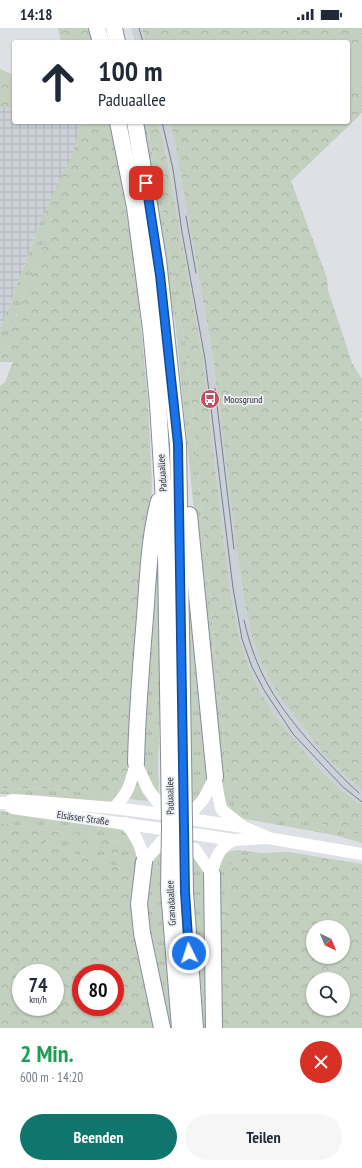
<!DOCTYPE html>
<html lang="de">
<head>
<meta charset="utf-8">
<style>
  :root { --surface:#fff; --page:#f6f6f7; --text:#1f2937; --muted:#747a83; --accent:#0f766e }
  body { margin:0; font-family:"PT Sans Narrow",sans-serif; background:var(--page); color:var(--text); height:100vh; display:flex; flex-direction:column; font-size:15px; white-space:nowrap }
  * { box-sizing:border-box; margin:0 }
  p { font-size:13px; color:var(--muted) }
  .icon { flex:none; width:22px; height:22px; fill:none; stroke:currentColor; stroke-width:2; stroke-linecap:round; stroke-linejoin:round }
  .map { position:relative; height:1000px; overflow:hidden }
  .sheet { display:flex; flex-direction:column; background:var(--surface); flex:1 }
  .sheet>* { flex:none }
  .banner { position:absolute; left:12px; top:12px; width:338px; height:84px; border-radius:4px; box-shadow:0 1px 3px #0004; background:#fff; color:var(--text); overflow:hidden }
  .needle { width:26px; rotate:136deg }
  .fabs { position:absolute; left:306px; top:892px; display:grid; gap:8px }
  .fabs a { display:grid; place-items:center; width:44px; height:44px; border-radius:50%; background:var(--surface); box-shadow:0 1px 3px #0004; font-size:20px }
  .speed { position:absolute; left:12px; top:936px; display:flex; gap:8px; font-size:20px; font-weight:700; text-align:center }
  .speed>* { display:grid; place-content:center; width:52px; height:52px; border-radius:50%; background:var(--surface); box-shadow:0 1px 3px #0004; line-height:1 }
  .speed small { font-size:10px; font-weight:400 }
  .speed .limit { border:6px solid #d22; background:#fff; color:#111 }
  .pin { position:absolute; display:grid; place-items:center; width:34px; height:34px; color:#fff; margin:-17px; border-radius:8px; box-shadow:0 2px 6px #0006 }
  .me { position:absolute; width:44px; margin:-22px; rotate:356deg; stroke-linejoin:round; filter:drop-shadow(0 0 3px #0008) }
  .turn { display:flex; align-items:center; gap:14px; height:84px; padding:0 20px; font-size:18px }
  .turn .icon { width:52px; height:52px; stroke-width:2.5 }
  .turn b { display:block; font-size:28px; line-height:34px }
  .round { display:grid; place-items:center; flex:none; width:42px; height:42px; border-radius:21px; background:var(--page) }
  .head { display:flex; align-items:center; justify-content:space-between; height:68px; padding:0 20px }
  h1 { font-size:24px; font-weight:700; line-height:30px; color:#1e9e55 }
  .action { display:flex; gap:8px; margin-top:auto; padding:8px 20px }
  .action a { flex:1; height:46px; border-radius:24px; background:var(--accent); color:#fff; font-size:16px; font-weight:700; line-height:46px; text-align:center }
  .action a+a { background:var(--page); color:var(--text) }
  .status { display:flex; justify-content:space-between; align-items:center; height:28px; padding:0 20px; background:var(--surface); direction:ltr }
  .status svg { height:11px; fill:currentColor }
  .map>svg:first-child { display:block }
</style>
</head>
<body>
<div class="status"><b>14:18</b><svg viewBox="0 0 49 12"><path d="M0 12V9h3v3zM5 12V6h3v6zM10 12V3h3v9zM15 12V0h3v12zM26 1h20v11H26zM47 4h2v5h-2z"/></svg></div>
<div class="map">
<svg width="362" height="1000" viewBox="0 0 362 1000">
  <defs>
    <pattern id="industrial-grid" width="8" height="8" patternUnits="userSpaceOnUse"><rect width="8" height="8" fill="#ccd0d7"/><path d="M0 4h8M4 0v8" fill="none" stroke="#afb3b9"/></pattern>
    <pattern id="grass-tufts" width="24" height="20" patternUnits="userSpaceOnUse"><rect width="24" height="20" fill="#c3cfbf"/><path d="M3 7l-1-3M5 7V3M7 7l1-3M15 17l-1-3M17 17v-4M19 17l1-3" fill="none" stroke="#a8b2a5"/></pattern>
    <pattern id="forest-crowns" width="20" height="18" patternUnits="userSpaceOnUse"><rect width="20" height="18" fill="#c3cfbf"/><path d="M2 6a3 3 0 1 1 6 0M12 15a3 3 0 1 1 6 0" fill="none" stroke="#a8b2a5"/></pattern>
  </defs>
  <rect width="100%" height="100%" fill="#dde1e6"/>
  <g fill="#ccd0d7">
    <polygon points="131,0 142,0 146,14 135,14"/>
    <polygon points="158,94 170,94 175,113 213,329 235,509 246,583 252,609 262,637 279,668 322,724 335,738 362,762 362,778 336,758 315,737 274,686 261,665 249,640 239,610 230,562 224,515 203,331 167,131"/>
  </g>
  <polygon fill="url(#industrial-grid)" points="0,79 14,80 14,94 81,94 72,127 39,197 0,303"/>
  <g fill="url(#grass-tufts)">
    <polygon points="139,94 146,94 159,158 178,279 186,318 227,749 233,773 238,781 326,797 362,807 362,815 334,807 240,790 223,775 175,293 169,268"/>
    <polygon points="43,187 53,191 0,331 0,303"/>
    <polygon points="158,506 160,674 158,737 159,772 149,756 140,726"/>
    <polygon points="186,521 209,746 202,766 191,778"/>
    <polygon points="137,752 142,764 148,773 129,771"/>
    <polygon points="0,760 54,761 121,769 111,775 104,775 37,767 0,766"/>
    <polygon points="0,783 109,798 122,802 128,806 138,826 134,870 127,845 115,838 72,825 46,815 47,808 76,815 124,815 119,813 0,795"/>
    <polygon points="161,821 163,861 173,1000 165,1000 144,887 150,835"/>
    <polygon points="237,822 262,825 234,829 229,843 230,866 221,895 222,1000 217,1000 219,830 227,824"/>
    <polygon points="193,828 205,846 208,1000 200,1000 193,865"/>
  </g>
  <g fill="url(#forest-crowns)" fill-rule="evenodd">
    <polygon points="58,0 89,0 92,14 61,14"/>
    <polygon points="142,0 362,0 362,13 348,22 348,14 146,14"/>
    <polygon points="0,41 14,47 14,80 0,79"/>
    <polygon points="348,49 356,62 362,58 362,85 291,153 327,250 328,262 352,335 362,351 362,389 360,392 362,394 362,762 335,738 322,724 279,668 262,637 252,609 246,583 235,509 213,329 175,113 170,94 348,94"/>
    <polygon points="81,94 111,94 131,212 138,267 148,373 152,457 131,737 121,769 54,761 0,760 0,358 5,354 13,334 0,334 0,331 53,191 43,187 72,127"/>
    <polygon points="146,94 158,94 167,131 203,331 224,515 230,562 239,610 249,640 261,665 274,686 315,737 336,758 362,778 362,807 326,797 238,781 233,773 227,749 186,318 178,279 159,158"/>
    <path d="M 0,795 L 119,813 L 125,816 L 120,827 L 47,808 L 46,815 L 72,825 L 115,838 L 128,845 L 134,870 L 157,1000 L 0,1000 ZM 21,945 L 55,945 L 55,979 L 21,979 ZM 81,945 L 115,945 L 115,979 L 81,979 Z"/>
    <path d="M 288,824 L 362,836 L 362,1000 L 222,1000 L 221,895 L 230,866 L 229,843 L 234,829 L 262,825 ZM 313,899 L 343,899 L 343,929 L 313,929 ZM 313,951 L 343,951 L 343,981 L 313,981 Z"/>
  </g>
  <polygon fill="#c3cfbf" points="362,13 362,58 356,62 348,49 348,22"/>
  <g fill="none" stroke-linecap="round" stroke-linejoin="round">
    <g stroke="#868e9b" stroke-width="18">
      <g id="highway">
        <polyline points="97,0 101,14"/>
        <polyline points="114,0 117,14"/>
        <polyline points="118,94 135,179 151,301 158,376 163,456 166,525 169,727"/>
        <polyline points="135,94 148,170 158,232 178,416 183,727"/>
        <polyline points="189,487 215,749"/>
        <path d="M 136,735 C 137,686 141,637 145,589 C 148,550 149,511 159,473"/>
        <polyline points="144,834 139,876 142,905 162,1000"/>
        <polyline points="212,846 214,1000"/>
        <polyline points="169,862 180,1000"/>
        <polyline points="185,864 195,1000"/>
      </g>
    </g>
    <g stroke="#fff" stroke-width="12">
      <polyline points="136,735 148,761 162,780"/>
      <polyline points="215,749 220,776 222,782 242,798"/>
      <polyline points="0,775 6,775 13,772 114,780 161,786"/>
      <polyline points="6,775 13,780 26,782 162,801"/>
      <path d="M 114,780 C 130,763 130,756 136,735"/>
      <polyline points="194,782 203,772 215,749"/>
      <polyline points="196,792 243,799 265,808"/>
      <path d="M 125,795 C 136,807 141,818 144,834"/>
      <polyline points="195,806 233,812 268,810 362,826"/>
      <polyline points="195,821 212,846"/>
      <polyline points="144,834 162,813"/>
      <path d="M 212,846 C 215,830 219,820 233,812"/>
    </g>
    <use href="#highway" stroke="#fff" stroke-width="16"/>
    <g stroke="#79808d" stroke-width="1">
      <polyline points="139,0 143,14"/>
      <polyline points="162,94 173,141 182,204 205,331 233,560 242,611 252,639 264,662 293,706 343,759 362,774"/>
      <polyline points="186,188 196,245"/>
      <polyline points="215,360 234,521"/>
      <path d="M 244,592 C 256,646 278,678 314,719 C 329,735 343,751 359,765"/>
    </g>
    <g stroke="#868e9b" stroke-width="18" stroke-linecap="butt">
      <g id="highway-bridge">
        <polyline points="169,727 170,798 169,862"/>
        <polyline points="183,727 185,864"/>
      </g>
    </g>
    <use href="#highway-bridge" stroke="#fff" stroke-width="16"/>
  </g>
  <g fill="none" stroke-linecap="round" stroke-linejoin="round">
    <g stroke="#114b97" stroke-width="10">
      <polyline id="route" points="146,155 160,247 178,416 185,864 189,925"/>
    </g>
    <use href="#route" stroke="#1a73e8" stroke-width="7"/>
  </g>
  <defs>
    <g id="bus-disc" transform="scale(1)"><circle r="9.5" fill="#bf4e5e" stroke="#edeff3"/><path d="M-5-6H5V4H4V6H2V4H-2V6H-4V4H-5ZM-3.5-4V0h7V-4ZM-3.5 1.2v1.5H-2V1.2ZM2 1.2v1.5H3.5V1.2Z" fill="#fff"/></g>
  </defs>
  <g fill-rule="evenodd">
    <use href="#bus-disc" x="210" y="371"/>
  </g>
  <g text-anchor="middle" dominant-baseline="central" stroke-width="3.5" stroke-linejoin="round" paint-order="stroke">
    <g font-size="10" fill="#282f3b" stroke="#edeff3" text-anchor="start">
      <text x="224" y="371">Moosgrund</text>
    </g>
    <g font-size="10" fill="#282f3b" stroke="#edeff3">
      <text transform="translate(162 445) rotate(-94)">Paduaallee</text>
      <text transform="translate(170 768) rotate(-91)">Paduaallee</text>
      <text transform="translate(83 790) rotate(8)">Elsässer Straße</text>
      <text transform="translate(171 875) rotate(-93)">Granadaallee</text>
    </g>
  </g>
</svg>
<div class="fabs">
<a><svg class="needle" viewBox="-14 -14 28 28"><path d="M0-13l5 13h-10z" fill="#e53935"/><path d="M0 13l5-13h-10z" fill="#747a83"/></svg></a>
<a><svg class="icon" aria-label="search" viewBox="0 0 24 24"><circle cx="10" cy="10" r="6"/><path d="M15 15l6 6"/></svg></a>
</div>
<div class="speed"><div>74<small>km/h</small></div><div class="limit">80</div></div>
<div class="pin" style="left:146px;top:155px;background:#d93025"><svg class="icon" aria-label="arrive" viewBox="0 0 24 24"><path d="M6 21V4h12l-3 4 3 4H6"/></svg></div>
<svg class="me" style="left:189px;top:925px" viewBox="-20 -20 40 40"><circle r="17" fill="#1a73e8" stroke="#fff" stroke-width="3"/><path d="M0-11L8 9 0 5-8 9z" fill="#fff"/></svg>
<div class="banner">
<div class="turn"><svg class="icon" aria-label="ahead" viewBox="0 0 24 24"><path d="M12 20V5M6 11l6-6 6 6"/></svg><div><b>100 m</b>Paduaallee</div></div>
</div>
</div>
<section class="sheet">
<div class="head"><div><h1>2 Min.</h1><p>600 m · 14:20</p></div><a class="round" style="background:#d93025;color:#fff"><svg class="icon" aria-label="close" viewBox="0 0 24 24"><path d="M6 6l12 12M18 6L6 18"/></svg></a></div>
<div class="action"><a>Beenden</a><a>Teilen</a></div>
</section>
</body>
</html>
